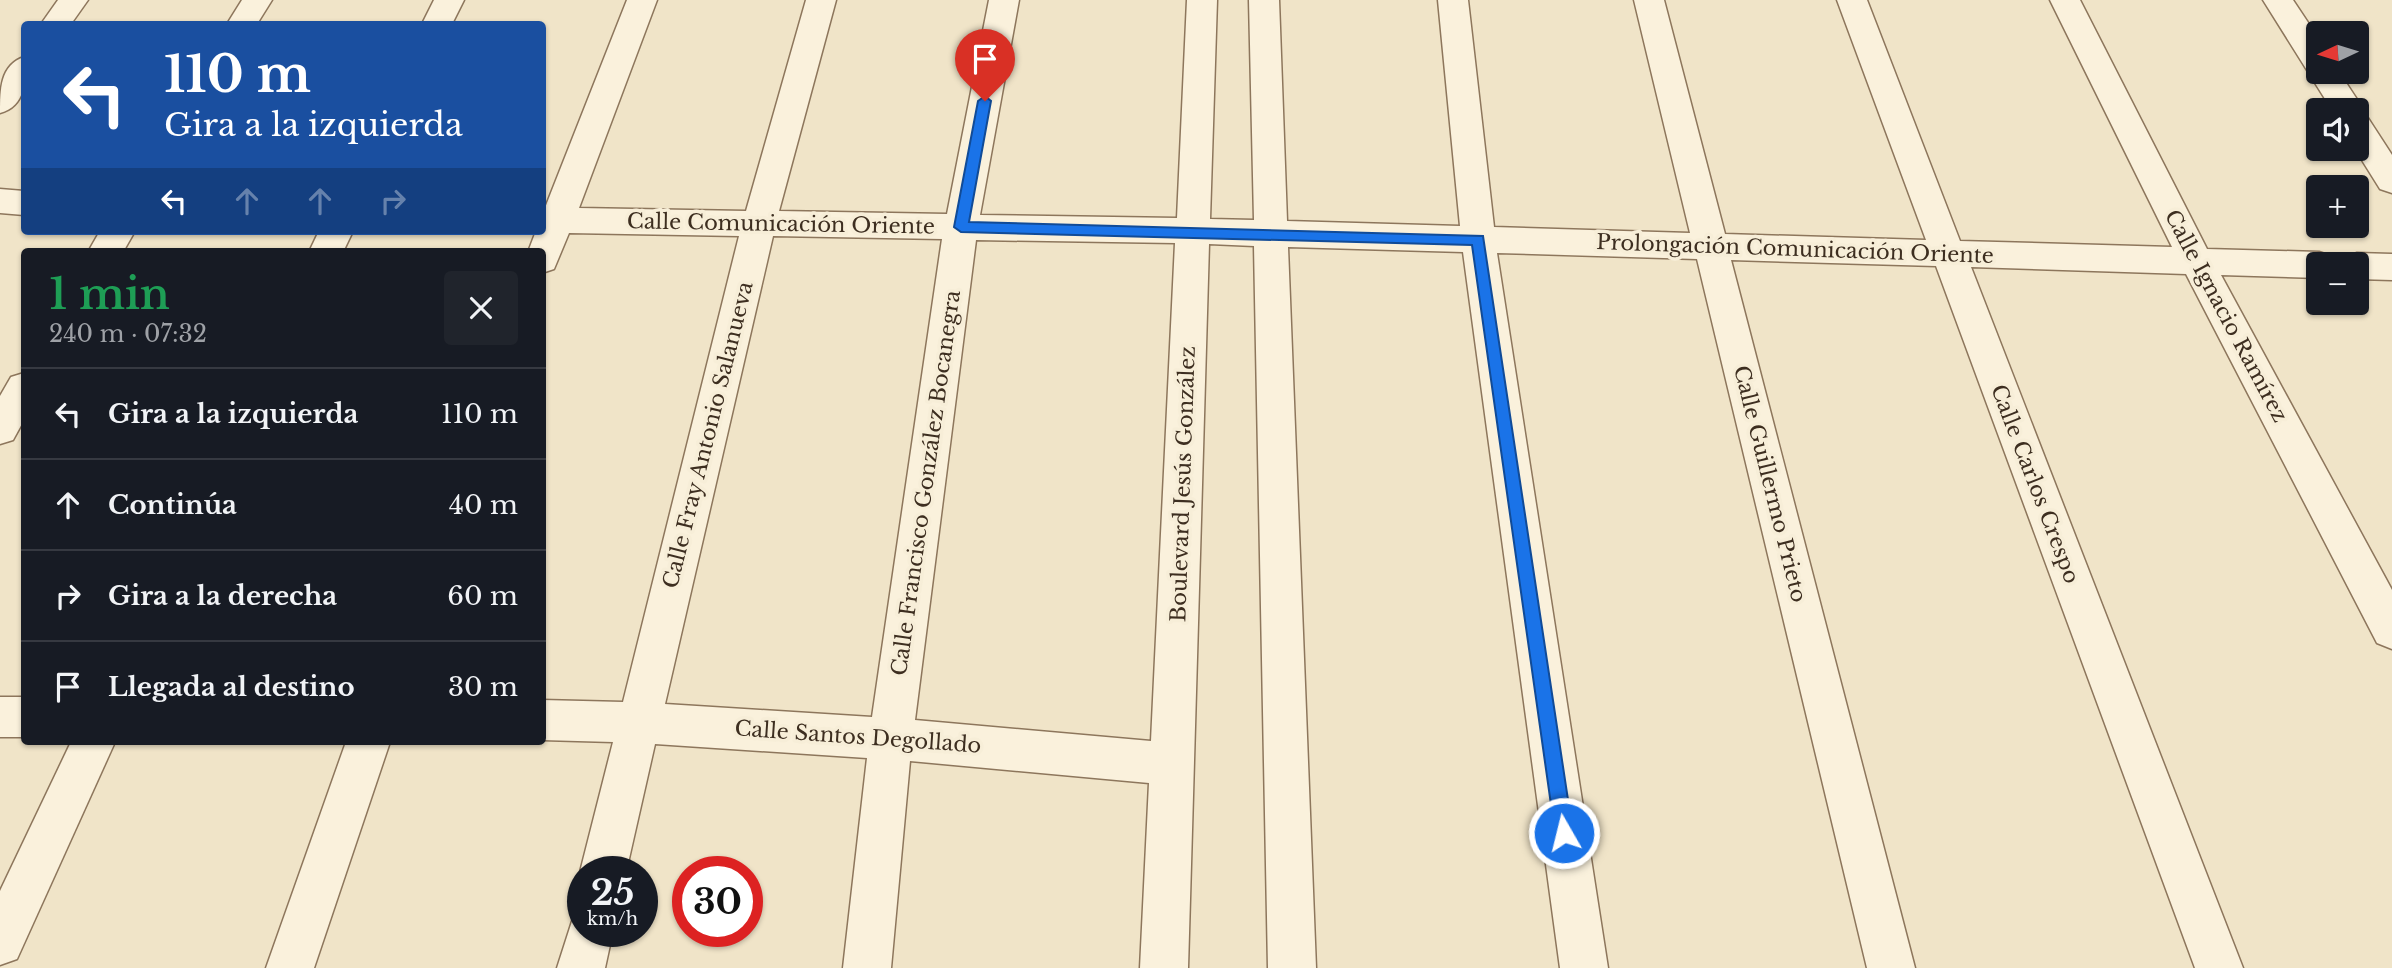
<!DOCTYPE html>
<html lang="es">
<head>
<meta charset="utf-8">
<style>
  :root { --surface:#171b24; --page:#20242c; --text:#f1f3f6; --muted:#9ea1a6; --line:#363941 }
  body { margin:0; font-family:"Libre Baskerville",serif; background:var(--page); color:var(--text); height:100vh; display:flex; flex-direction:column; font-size:26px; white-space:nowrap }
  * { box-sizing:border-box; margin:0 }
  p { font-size:23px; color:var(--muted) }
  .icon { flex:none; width:38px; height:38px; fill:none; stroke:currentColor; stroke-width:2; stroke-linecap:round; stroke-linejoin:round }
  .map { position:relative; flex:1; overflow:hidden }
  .details { position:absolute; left:21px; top:248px; width:525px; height:497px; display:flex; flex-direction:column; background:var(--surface); border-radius:7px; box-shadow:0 2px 5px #0004 }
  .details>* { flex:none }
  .guide { position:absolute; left:21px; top:21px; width:525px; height:214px; border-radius:7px; box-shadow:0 2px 5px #0004; background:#1a4fa0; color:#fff; overflow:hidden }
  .needle { width:46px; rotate:266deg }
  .buttons { position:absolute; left:2306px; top:21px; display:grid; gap:14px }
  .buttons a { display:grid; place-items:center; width:63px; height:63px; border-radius:7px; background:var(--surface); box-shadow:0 2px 5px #0004; font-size:35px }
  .speed { position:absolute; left:567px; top:856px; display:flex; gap:14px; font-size:35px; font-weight:700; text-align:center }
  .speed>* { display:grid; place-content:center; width:91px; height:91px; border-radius:50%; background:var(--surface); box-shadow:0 2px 5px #0004; line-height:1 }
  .speed small { font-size:18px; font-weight:400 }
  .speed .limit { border:10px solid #d22; background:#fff; color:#111 }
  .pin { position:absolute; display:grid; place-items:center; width:60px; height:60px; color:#fff; margin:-72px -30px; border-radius:50% 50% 50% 0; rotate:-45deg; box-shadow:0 0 7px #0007 }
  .pin .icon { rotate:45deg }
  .me { position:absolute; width:77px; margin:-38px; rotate:352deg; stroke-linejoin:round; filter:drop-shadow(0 0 5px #0008) }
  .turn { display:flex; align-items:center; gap:24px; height:147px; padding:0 28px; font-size:32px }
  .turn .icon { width:91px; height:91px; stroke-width:2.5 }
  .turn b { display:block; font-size:49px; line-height:60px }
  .lanes { display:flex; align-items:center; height:66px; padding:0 28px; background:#0003; justify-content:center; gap:35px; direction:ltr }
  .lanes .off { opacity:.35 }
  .round { display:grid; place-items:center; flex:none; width:74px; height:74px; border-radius:7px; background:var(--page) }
  .summary { display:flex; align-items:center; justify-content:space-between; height:119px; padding:0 28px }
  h1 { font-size:42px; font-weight:600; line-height:52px; color:#1e9e55 }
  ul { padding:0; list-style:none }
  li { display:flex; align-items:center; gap:21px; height:91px; padding:0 28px; border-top:2px solid var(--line) }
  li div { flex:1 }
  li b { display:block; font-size:26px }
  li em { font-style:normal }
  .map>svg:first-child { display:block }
</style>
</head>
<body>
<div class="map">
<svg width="2392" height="968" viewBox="0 0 2392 968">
  <rect width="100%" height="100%" fill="#f0e4c8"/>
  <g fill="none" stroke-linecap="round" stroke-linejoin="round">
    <g stroke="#8d765c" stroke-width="3">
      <g id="minor">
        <polygon points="58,0 88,0 71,24 41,24"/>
        <polygon points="242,0 272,0 257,24 227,24"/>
        <polygon points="434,0 464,0 452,24 422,24"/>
        <path d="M 627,0 L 657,0 L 579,208 L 746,211 L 806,0 L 836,0 L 779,211 L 947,214 L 989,0 L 1019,0 L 980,215 L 1177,218 L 1187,0 L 1217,0 L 1210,219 L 1254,220 L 1249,0 L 1279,0 L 1287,221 L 1460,226 L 1438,0 L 1468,0 L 1494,227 L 1690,233 L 1634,0 L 1664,0 L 1725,234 L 1926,240 L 1837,0 L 1867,0 L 1960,241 L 2172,247 L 2050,0 L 2080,0 L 2207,249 L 2319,252 L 2331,256 L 2336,264 L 2319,264 L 2319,278 L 2221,275 L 2392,590 L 2392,649 L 2377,643 L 2186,274 L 1971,267 L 2243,968 L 2195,968 L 1936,266 L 1731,260 L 1915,968 L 1867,968 L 1697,259 L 1497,253 L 1608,968 L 1560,968 L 1463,252 L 1288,247 L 1316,968 L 1268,968 L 1254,246 L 1209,244 L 1188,968 L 1140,968 L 1149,783 L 910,761 L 891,968 L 843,968 L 867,758 L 655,744 L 626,872 L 583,872 L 583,878 L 580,872 L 613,742 L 542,740 L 542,700 L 623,702 L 739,236 L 569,233 L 554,269 L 542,273 L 542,252 L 528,252 L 536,231 L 542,231 L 542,207 L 545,208 ZM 773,236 L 942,239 L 872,717 L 665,704 ZM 976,240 L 1175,243 L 1151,741 L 915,720 Z"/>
        <polygon points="2263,0 2293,0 2319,39 2319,72 2339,72 2364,110 2360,116 2368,118 2392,155 2392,193 2380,189 2355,149 2357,110 2332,110"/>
        <path d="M 24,57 C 26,80 26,106 0,113 C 0,90 0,65 24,57 Z"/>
        <polygon points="0,189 24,191 24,215 0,213"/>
        <polygon points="100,231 135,231 123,252 88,252"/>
        <polygon points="319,231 353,231 343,252 309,252"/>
        <polygon points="2357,253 2392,254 2392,280 2357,279 2357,264 2341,264 2345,257"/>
        <polygon points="24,373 24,420 13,440 0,444 0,396 11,377"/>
        <rect x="0" y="697" width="24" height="40"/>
        <polygon points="71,742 115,742 17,959 0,965 0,891"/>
        <polygon points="346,742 390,742 314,968 266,968"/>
        <polygon points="583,911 583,931 613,931 605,968 557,968 574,915"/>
      </g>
    </g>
    <use href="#minor" fill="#faf1dc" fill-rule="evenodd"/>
  </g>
  <polygon fill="#1a73e8" stroke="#114b97" stroke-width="2" points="985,96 991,101 969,222 1483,236 1573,833 1571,840 1564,842 1558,840 1555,833 1472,245 961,232 954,227 978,101"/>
  <g text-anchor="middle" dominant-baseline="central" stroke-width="7" stroke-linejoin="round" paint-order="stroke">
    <g font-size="21" fill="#3d2e20" stroke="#f7eed8">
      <text transform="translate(781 224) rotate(1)">Calle Comunicación Oriente</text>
      <text transform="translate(1795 249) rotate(2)">Prolongación Comunicación Oriente</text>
      <text transform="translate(2226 316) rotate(62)">Calle Ignacio Ramírez</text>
      <text transform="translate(708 435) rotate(-76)">Calle Fray Antonio Salanueva</text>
      <text transform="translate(926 483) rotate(-82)">Calle Francisco González Bocanegra</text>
      <text transform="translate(1183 484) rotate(-88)">Boulevard Jesús González</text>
      <text transform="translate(1770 484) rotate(76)">Calle Guillermo Prieto</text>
      <text transform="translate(2035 484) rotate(69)">Calle Carlos Crespo</text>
      <text transform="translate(858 737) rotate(4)">Calle Santos Degollado</text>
    </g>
  </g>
</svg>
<div class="buttons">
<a><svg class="needle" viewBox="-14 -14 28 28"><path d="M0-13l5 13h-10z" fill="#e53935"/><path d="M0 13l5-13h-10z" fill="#9ea1a6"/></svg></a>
<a><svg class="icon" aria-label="sound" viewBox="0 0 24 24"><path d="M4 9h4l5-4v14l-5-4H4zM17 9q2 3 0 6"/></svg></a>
<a>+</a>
<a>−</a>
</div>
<div class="speed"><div>25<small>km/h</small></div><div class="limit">30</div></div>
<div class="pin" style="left:985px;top:101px;background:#d93025"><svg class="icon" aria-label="arrive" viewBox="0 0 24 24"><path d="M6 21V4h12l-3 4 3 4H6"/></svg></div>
<svg class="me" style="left:1564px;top:833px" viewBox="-20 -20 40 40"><circle r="17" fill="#1a73e8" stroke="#fff" stroke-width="3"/><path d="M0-11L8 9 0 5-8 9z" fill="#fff"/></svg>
<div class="guide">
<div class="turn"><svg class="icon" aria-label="left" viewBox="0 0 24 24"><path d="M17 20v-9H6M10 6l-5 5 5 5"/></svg><div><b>110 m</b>Gira a la izquierda</div></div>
<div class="lanes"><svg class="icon" aria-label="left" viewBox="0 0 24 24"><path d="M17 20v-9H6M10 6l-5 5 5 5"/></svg><svg class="icon off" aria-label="ahead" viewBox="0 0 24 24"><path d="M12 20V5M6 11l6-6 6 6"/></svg><svg class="icon off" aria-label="ahead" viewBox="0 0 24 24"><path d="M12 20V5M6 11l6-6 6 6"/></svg><svg class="icon off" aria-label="right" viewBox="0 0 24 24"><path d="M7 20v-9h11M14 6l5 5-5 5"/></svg></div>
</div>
<section class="details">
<div class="summary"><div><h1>1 min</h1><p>240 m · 07:32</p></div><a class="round"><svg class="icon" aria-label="close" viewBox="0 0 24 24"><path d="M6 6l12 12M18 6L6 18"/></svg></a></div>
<ul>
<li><svg class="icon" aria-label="left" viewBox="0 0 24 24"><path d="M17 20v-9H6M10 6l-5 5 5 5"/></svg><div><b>Gira a la izquierda</b></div><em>110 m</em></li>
<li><svg class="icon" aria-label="ahead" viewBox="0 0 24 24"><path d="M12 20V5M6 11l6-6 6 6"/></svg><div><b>Continúa</b></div><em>40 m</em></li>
<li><svg class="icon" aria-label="right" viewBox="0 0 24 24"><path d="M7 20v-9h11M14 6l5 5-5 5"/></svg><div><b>Gira a la derecha</b></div><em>60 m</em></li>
<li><svg class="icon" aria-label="arrive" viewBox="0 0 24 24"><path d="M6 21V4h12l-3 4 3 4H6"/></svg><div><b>Llegada al destino</b></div><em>30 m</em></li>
</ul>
</section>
</div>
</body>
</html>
